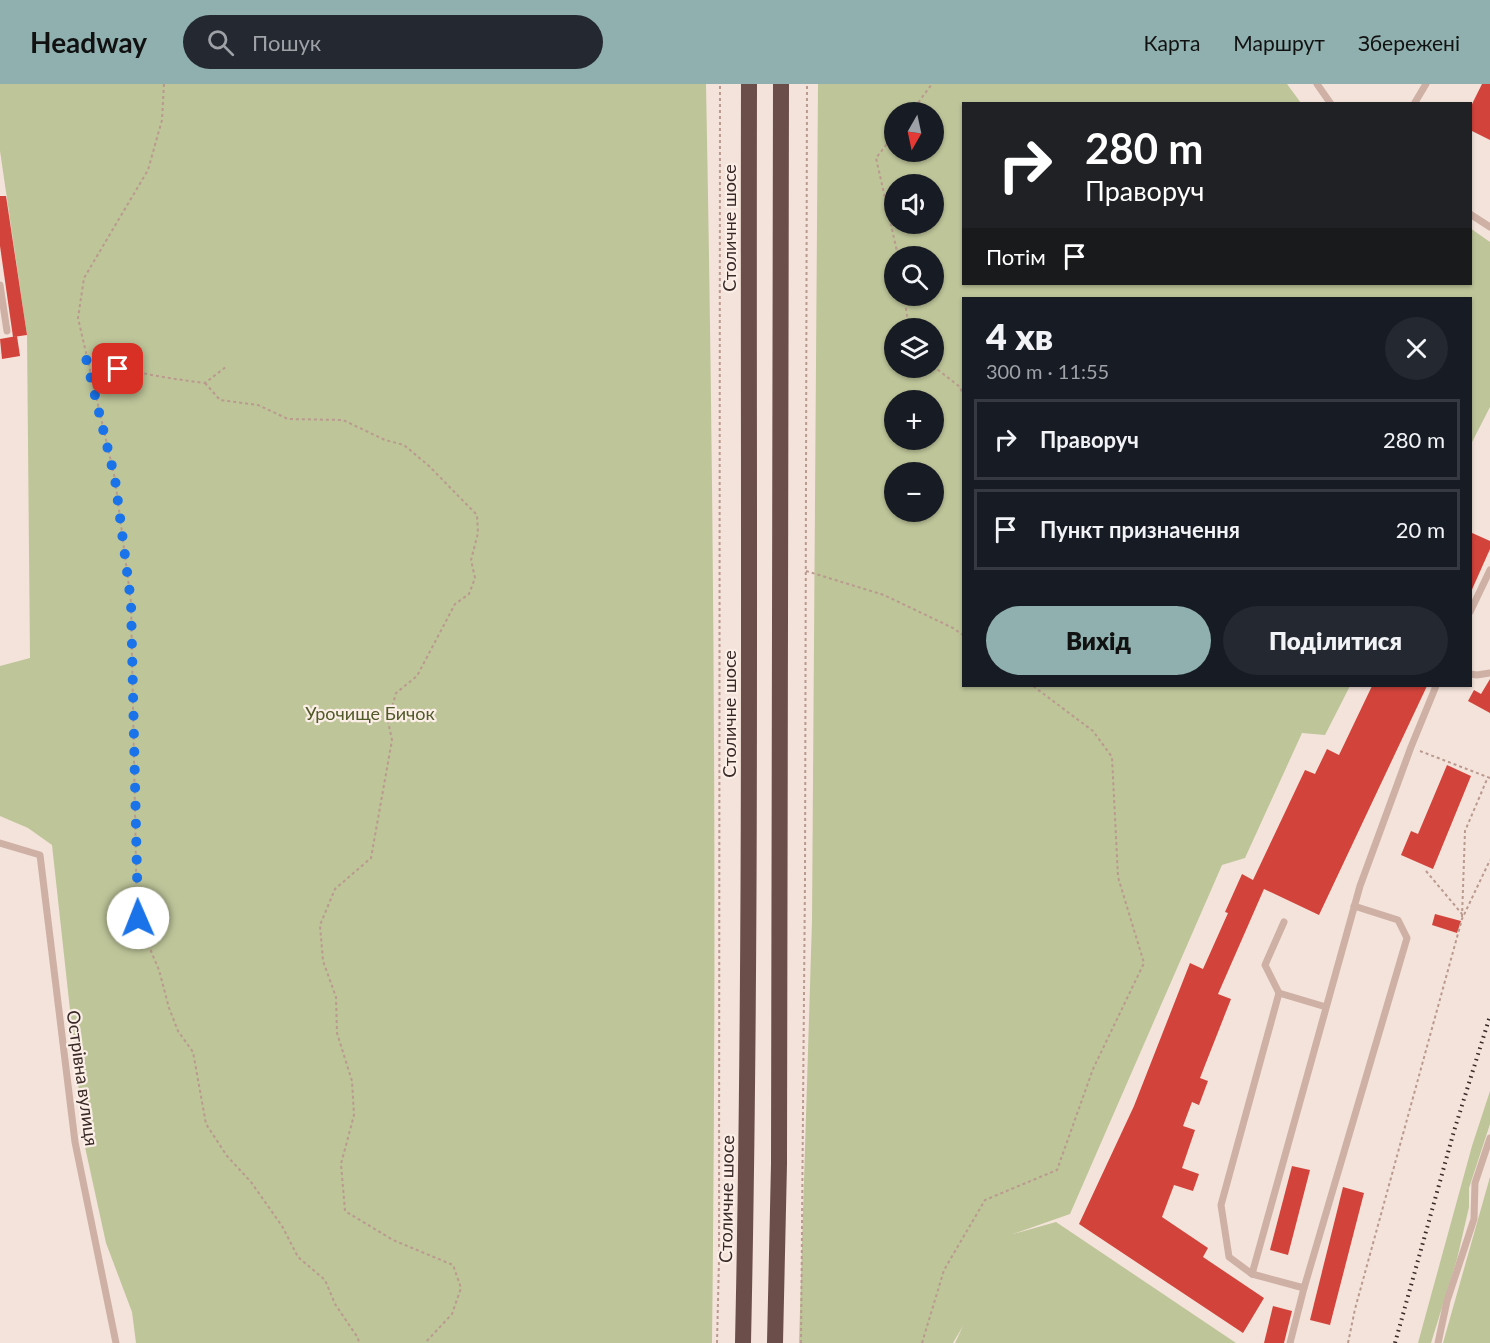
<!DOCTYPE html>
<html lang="uk">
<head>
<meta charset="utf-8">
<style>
  :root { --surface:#171b24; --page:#242831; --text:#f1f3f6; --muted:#9ea1a6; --line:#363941; --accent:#8fb0ae }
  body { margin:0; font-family:Lato,sans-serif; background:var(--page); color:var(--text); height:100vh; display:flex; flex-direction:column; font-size:22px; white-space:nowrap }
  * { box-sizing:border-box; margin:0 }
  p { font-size:20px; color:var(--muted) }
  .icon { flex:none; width:33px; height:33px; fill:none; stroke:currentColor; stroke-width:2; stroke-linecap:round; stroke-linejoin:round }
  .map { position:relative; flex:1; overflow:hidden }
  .side { position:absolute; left:962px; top:213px; width:510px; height:390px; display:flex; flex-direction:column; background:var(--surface); border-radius:0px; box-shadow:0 2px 4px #0004 }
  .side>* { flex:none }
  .top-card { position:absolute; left:962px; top:18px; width:510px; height:183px; border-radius:0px; box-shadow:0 2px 4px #0004; background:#202124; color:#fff; overflow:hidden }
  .needle { width:39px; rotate:189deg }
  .fabs { position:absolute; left:884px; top:18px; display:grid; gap:12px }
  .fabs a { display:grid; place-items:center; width:60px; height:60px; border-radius:50%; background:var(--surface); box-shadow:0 2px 4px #0004; font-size:30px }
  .pin { position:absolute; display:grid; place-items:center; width:51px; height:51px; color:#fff; margin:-26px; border-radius:12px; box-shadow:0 3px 9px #0006 }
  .me { position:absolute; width:66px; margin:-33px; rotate:359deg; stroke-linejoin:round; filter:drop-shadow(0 0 4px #0008) }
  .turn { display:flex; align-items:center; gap:21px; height:126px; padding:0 24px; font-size:27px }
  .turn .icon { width:78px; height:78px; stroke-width:2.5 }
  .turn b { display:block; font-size:42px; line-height:51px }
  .then { display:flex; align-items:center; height:57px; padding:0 24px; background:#0003; gap:12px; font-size:22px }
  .round { display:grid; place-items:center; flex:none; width:63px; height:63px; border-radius:32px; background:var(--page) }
  .overview { display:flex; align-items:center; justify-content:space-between; height:102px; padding:0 24px }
  h1 { font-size:36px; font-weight:800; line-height:45px }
  .cta { display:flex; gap:12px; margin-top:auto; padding:12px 24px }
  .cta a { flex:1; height:69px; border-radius:36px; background:var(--accent); color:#111; font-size:24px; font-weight:800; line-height:69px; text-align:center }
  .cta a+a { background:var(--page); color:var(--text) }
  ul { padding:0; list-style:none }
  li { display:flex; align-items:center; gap:18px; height:81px; margin:0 12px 9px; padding:0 12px; border:3px solid var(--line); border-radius:0px }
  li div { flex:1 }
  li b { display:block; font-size:22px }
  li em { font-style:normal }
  header { display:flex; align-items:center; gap:36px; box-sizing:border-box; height:84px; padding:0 30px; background:var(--accent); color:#111 }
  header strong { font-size:28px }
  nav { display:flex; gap:33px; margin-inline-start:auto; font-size:21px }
  .search { width:420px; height:54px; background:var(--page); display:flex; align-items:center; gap:15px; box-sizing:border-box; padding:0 21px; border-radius:33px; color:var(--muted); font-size:22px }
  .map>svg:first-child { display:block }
</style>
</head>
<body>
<header>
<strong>Headway</strong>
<div class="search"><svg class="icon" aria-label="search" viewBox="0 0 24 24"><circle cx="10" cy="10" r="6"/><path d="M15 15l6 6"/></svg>Пошук</div>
<nav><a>Карта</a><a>Маршрут</a><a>Збережені</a></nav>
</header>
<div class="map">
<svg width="1490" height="1259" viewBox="0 0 1490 1259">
  <rect width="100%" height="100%" fill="#f4e3da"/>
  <g fill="#bec599" fill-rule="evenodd">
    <path d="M 0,0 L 706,0 C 714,420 717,839 712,1259 L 136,1259 L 132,1228 L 106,1159 L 85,1063 L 52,761 L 28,744 L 0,732 L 0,582 L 30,574 L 27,251 L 0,67 Z"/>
    <path d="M 818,0 L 1287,0 L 1301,19 L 963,20 L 963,200 L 1470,200 L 1470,144 L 1490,158 L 1490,323 L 1470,362 L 1470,214 L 963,214 L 963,602 L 1350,602 L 1325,651 L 1302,649 L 1245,774 L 1222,781 L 1070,1130 L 1013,1150 L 1056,1138 L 1236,1259 L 955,1259 L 963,1242 L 953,1259 L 799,1259 L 812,837 ZM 933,28 L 933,68 L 894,68 L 894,28 ZM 933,100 L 933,140 L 894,140 L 894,100 ZM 933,172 L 933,212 L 894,212 L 894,172 ZM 933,244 L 933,284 L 894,284 L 894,244 ZM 933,316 L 933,356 L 894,356 L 894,316 ZM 894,388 L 933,388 L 933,428 L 894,428 Z"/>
    <polygon points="1490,1007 1490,1040 1469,1104 1469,1123 1457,1175 1431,1259 1418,1259 1472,1062"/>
    <polygon points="1490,1093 1490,1259 1443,1259"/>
  </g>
  <g fill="#d2443b">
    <polygon points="1482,0 1490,0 1490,56 1470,46 1470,24"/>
    <polygon points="0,112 6,112 27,251 13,253 0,162"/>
    <polygon points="17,252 20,272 2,275 0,255"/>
    <polygon points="1470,448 1490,457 1490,465 1470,510"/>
    <polygon points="1490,595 1490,629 1468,617 1474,606 1481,610"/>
    <polygon points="1372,602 1427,602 1319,831 1264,805 1218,910 1231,915 1200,994 1208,997 1199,1021 1192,1018 1183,1042 1195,1046 1182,1084 1199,1090 1193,1107 1174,1101 1162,1133 1208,1164 1203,1173 1264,1214 1243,1249 1079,1140 1134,1022 1190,879 1203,885 1228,829 1225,828 1242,790 1253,796 1305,686 1315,690 1327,665 1339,671"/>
    <polygon points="1447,681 1471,692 1433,785 1401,771 1411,747 1418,750"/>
    <polygon points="1435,830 1461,837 1457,849 1432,841"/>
    <polygon points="1292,1082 1310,1086 1288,1171 1270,1166"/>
    <polygon points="1343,1103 1364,1109 1330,1241 1310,1236"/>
    <polygon points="1273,1222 1292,1227 1284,1259 1264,1259"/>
  </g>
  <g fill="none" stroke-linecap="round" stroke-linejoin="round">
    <g stroke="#ba998f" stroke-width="2" stroke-dasharray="3 3" stroke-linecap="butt">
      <polyline points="164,0 162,36 148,86 84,194 78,234 115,395 131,518 137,834 159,886 169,924 178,947 193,968 206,1040 227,1072 251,1098 282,1142 298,1173 325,1196 335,1220 358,1254 359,1259"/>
      <polyline points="911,28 932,0"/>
      <polyline points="894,51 876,74 898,172"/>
      <polyline points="904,212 909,244"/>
      <path d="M 86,275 C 125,287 164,294 205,299 L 227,282"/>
      <polyline points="933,282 960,303 963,311"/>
      <polyline points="205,299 220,316 258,321 288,335 343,336 385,356 404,361 429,382 477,431 478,449 471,476 475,494 469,510 455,520 417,592 396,609 388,637 392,656 371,774 335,805 320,841 323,877 336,913 337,949 352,997 354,1031 341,1080 345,1127 393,1156 453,1181 461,1204 452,1230 425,1259"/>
      <polyline points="806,487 884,511 953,544 963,551"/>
      <polyline points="1420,667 1490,694"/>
      <polyline points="1426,787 1462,830"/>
      <polyline points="1462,833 1465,747 1488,693"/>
      <polyline points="717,1259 719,1176 720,0"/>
      <polyline points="801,1259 805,794 807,0"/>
      <polyline points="922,1259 944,1186 985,1116 1057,1086 1093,985 1144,879 1118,793 1112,673 1093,647 1033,602"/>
      <polyline points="1348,1259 1355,1225 1462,835 1490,776"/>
    </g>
    <g stroke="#ceb0a5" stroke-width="7">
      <polyline points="1317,0 1331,20"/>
      <polyline points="1414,20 1426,0"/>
      <polyline points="1470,130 1490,143"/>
      <polyline points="0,201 7,247"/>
      <polyline points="1470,528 1490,486"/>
      <polyline points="1470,590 1477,591 1490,589"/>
      <polyline points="0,759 40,771 75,1058 116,1259"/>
      <polyline points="1279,909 1265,881 1284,838"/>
      <polyline points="1252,1190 1229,1173 1221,1121 1279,909 1326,923"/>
      <polyline points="1304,1204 1407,854 1398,836 1354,822"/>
      <polyline points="1290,1259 1304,1204 1252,1190 1360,802 1411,663 1436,602"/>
      <polyline points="1438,1259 1447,1217 1474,1135 1475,1099 1490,1054"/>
    </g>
    <g stroke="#6b4e4a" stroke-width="16">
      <path d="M 743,1259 C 752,839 748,420 749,0"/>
      <polyline points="775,1259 779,1080 781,0"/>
    </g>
    <polyline stroke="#392927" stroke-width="4" stroke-dasharray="1.5 4.5" stroke-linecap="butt" points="1395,1259 1454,1047 1490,932"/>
  </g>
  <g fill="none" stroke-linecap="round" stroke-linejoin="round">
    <polyline stroke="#1a73e8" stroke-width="10" stroke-dasharray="0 18" points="118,285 86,274 115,395 131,518 138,834"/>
  </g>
  <g text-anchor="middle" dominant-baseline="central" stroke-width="4.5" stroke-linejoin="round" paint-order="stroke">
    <g font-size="18" fill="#392927" stroke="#fbeee7">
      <text transform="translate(729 144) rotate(-90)">Столичне шосе</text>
      <text transform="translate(729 630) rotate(-90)">Столичне шосе</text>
      <text transform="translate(83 994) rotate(82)">Острівна вулиця</text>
      <text transform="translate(726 1115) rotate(-89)">Столичне шосе</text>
    </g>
    <g font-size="18" fill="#505928" stroke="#fbeee7">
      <text x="370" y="629">Урочище Бичок</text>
    </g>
  </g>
</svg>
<div class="fabs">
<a><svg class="needle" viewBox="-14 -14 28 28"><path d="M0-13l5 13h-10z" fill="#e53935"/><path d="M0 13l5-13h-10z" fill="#9ea1a6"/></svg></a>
<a><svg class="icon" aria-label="sound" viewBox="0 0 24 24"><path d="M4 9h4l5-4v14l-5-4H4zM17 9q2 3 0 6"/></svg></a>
<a><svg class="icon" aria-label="search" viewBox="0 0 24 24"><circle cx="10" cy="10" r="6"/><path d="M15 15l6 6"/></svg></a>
<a><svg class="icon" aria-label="layers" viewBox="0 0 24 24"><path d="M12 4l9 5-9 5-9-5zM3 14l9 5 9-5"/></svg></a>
<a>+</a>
<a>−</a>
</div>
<div class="pin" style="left:118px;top:285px;background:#d93025"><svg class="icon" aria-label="arrive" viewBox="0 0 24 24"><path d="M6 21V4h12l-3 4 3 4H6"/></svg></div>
<svg class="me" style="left:138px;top:834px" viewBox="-20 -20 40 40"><circle r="19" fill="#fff"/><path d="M0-13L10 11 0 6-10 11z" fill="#1a73e8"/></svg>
<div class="top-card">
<div class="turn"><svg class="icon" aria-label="right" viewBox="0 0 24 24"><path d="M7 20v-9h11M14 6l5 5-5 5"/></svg><div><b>280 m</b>Праворуч</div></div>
<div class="then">Потім<svg class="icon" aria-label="arrive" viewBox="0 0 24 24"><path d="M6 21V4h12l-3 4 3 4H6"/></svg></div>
</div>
<section class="side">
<div class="overview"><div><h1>4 хв</h1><p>300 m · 11:55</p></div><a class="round"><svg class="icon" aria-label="close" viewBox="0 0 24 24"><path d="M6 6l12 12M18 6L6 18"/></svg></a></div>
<ul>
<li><svg class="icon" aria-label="right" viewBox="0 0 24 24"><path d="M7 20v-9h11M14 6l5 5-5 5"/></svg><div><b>Праворуч</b></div><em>280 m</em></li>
<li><svg class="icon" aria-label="arrive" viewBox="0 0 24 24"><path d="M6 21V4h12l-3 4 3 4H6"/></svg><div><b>Пункт призначення</b></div><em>20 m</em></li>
</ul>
<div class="cta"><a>Вихід</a><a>Поділитися</a></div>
</section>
</div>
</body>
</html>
